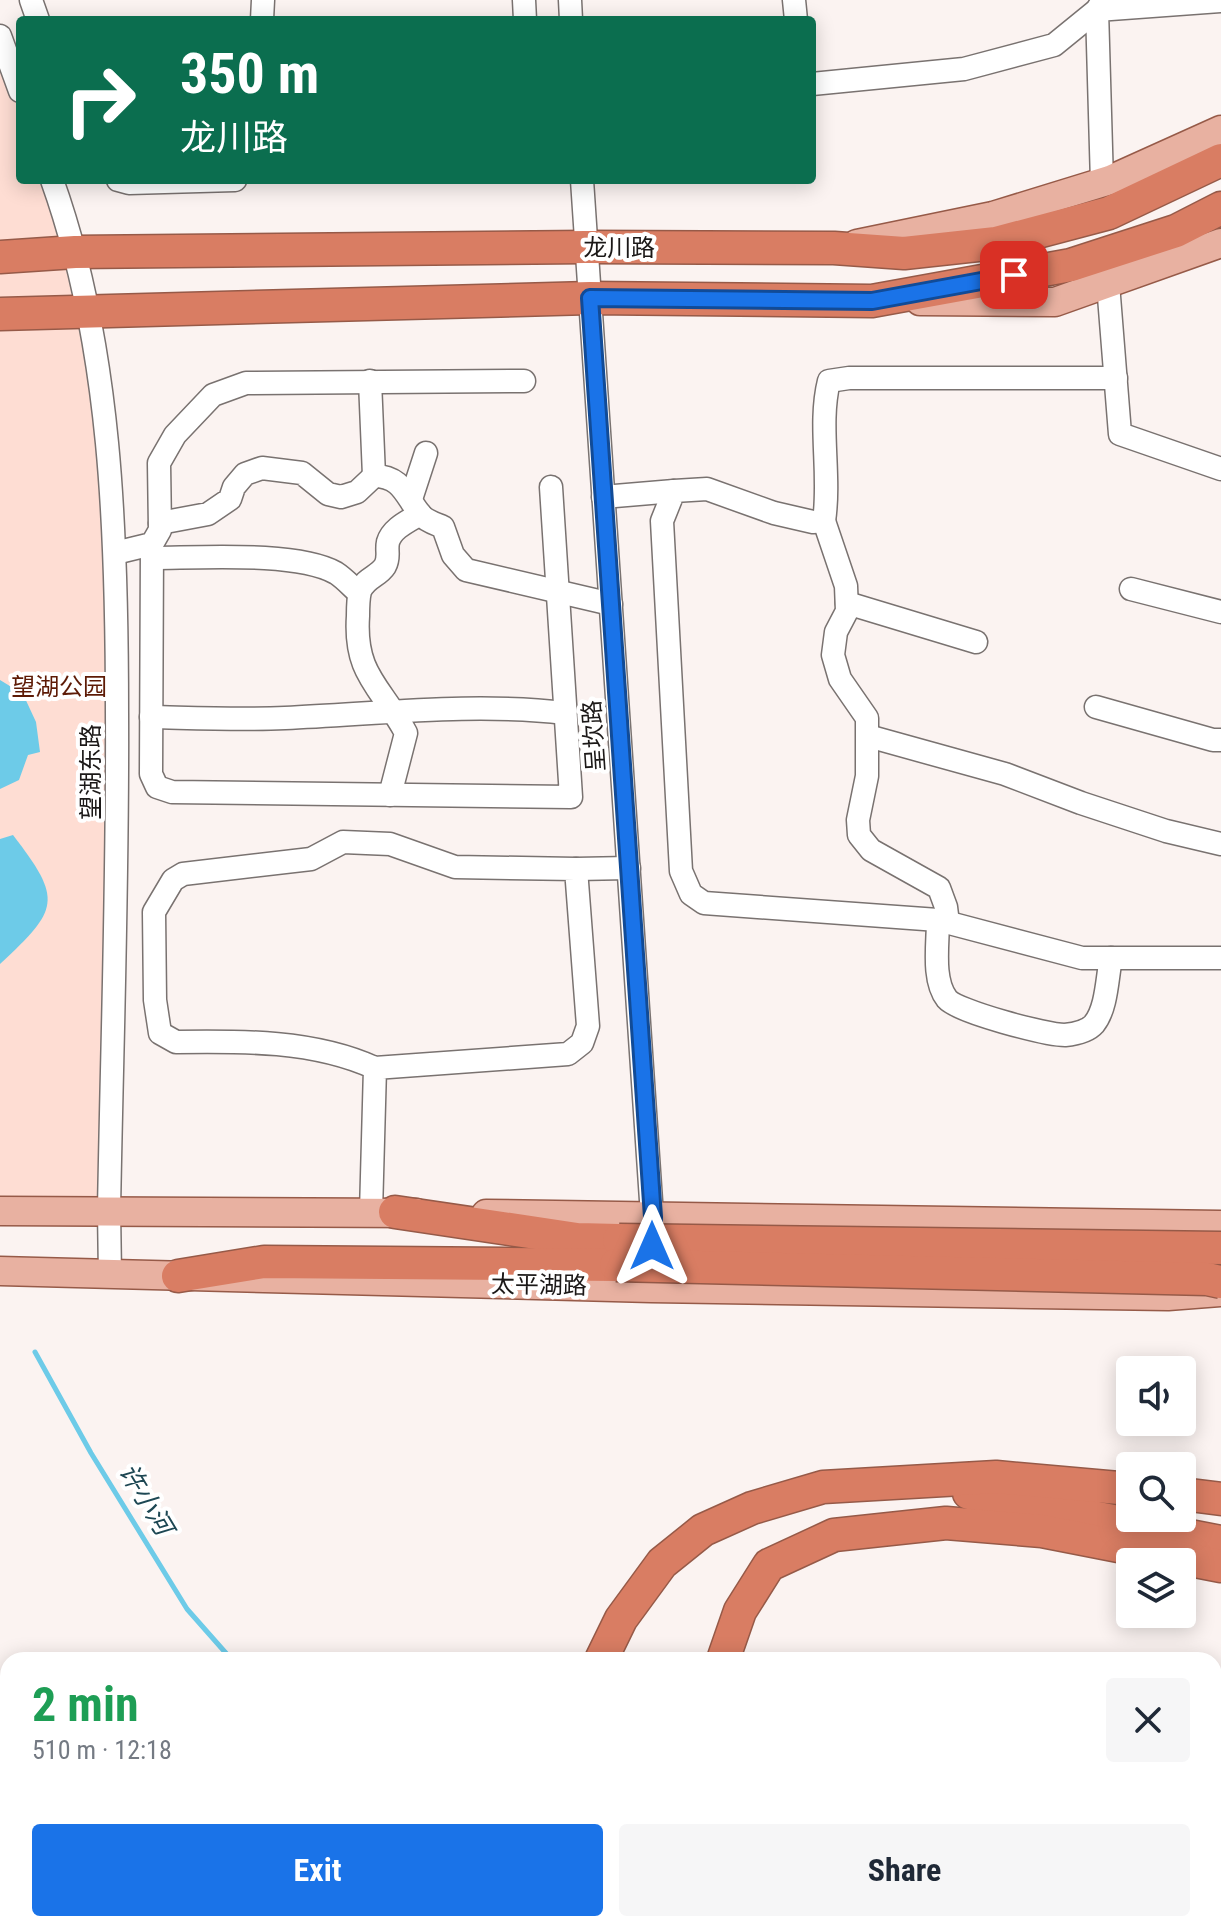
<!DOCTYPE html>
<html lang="en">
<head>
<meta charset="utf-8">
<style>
  :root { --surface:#fff; --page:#f6f6f7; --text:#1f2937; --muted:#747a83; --accent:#1a73e8 }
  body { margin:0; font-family:"Roboto Condensed","Noto Sans SC",sans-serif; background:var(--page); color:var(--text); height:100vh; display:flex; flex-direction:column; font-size:30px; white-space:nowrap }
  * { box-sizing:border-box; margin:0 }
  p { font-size:26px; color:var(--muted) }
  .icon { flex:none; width:44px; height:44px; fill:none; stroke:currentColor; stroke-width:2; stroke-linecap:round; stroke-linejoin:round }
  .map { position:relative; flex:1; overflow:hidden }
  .panel { position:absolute; left:0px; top:1652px; width:1222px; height:280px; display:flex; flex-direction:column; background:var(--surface); border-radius:24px 24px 0 0; box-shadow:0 4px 20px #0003 }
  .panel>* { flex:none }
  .hud { position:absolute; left:16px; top:16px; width:800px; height:168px; border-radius:8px; box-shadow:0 4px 20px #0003; background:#0b6e4f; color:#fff; overflow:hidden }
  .buttons { position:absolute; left:1116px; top:1356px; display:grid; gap:16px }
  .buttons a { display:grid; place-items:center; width:80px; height:80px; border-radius:8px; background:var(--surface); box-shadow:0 4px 20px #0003; font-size:40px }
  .pin { position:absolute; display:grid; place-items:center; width:68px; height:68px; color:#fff; margin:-34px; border-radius:16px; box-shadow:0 4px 12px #0006 }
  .me { position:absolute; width:88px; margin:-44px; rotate:0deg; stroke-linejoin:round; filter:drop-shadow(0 0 6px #0008) }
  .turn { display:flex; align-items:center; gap:28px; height:168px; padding:0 32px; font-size:36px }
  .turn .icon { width:104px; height:104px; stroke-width:2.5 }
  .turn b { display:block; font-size:56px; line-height:68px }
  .round { display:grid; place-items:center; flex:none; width:84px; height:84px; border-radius:8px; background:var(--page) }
  .headline { display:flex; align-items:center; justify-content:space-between; height:136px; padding:0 32px }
  h1 { font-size:48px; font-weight:700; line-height:60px; color:#1e9e55 }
  .cta { display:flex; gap:16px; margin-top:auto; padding:16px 32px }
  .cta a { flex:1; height:92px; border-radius:8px; background:var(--accent); color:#fff; font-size:32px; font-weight:700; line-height:92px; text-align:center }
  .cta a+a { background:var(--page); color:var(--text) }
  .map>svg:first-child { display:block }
</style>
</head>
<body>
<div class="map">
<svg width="1221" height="1932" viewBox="0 0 1221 1932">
  <rect width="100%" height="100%" fill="#fbf3f1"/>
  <polygon fill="#feddd3" points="0,36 20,91 20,180 52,180 70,229 117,573 109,1210 0,1211"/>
  <g fill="#6dcbe8">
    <polygon points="0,680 23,694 36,722 40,752 28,755 19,780 0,789"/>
    <path d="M 13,835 C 63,900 59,909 0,964 L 0,839 Z"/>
  </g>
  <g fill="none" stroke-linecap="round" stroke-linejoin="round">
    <g stroke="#6dcbe8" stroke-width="5">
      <polyline points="35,1352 91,1453 187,1609 232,1660"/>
      <polyline points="336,1932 337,1924"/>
    </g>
    <g stroke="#797270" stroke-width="25">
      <g id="minor">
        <polyline points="31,0 38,20"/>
        <polyline points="524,0 525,20"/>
        <polyline points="570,0 571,20"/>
        <polyline points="794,0 796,20"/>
        <polyline points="262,20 263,0"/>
        <polyline points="0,36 20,91"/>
        <polyline points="812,84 964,69 1054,45 1097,10 1103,0"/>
        <path d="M 52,180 C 112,347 117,537 117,713 C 118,879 112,1044 109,1210 L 110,1275"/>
        <polyline points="118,180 129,183 235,180"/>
        <polyline points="582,180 653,1230"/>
        <polyline points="1102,183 1097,10 1221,1"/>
        <polyline points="1108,284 1120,434 1221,469"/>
        <path d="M 1116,378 L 849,378 L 829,381 C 818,425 831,474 824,521 L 813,522 L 774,513 L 707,489 L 674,491 L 662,521 L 681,871 L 691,894 L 704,903 L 938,920 L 1082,958 L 1221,958"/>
        <polyline points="370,381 374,476"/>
        <polyline points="603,497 674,491"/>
        <polyline points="411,499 426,453"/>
        <polyline points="824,521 846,586 847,611 836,632 833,655 840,679 867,718 867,776 858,820 859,835 871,850 939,888 946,907 948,923"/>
        <path d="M 160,523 L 208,514 L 230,499 L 234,487 L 245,474 L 262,468 L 302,473 L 328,494 L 341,497 L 357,492 L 374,476 C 403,476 406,498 421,515 C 426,521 436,524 443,527 L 453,555 L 466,570 L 611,604"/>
        <polyline points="152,544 151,774 157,787 172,792 571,797 551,487"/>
        <polyline points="115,553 152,544 160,530 159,463 175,435 213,395 246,383 524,381"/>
        <path d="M 152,558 C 198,558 297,551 336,573 C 344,578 352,587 359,593"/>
        <polyline points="1131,589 1221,612"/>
        <polyline points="847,603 976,642"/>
        <polyline points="1096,707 1213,740 1221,740"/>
        <path d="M 151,717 C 196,718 241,720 285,718 C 379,714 472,702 565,713"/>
        <polyline points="868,736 1005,774 1081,803 1166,831 1221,844"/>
        <path d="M 390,795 L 406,733 C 381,686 354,675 358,616 C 358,608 358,599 360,591 C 366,577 378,577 385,566 C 390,557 386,551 388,542 C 392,528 409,521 420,514"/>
        <polyline points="576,869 629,868"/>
        <path d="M 938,920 C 938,944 932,980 947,999 C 958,1012 1047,1035 1065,1035 C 1075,1034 1087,1032 1094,1024 C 1107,1008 1107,978 1111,958"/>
        <path d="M 371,1212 L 375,1068 L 568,1054 L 582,1043 L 588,1026 L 576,869 L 455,867 L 390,844 L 343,842 L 311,859 L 183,874 L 173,880 L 154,912 L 155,1000 L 160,1033 L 176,1042 C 242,1041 314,1040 375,1068"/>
      </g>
    </g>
    <g stroke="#965a48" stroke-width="31">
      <g id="major">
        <polyline points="857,244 993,216 1110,180 1221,130"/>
        <polyline points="920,301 1055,302 1221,243"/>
        <polyline points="0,1211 416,1213"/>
        <polyline points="486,1214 1221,1225"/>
        <polyline points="0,1271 651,1288 1168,1296 1221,1292"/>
      </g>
    </g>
    <g stroke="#965a48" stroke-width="35">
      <g id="highway">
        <polyline points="0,257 75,252 586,247 834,248 904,253 996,243 1109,213 1221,160"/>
        <polyline points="0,314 590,298 872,301 1071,265 1176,231 1221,208"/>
        <polyline points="395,1212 577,1239 619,1240"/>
        <polyline points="178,1276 264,1262 616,1265"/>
        <polyline points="969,1493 1221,1542"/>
        <polyline points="1182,1494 1221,1499"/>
        <polyline points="601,1660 621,1619 662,1563 703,1530 752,1508 823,1487 996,1477 1130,1489"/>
        <polyline points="723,1660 740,1611 769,1565 834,1535 946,1523 1042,1531 1221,1566"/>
        <polyline points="512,1932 513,1924"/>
        <polyline points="643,1932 645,1924"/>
      </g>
    </g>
    <use href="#minor" stroke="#fff" stroke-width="22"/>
    <use href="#major" stroke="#e8b1a1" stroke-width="28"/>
    <use href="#highway" stroke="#d97d63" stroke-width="32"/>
    <g stroke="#474342" stroke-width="8">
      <g id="rail">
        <polyline points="0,1846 8,1847"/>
        <polyline points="0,1861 8,1863"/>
        <polyline points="308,1924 347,1932"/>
        <polyline points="368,1924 405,1932"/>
      </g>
    </g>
    <use href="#rail" stroke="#fff" stroke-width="5" stroke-dasharray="15" stroke-linecap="butt"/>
    <g stroke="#965a48" stroke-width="35" stroke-linecap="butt">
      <g id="highway-bridge">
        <polyline points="619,1240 1221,1248"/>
        <polyline points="616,1265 1207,1279 1221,1282"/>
      </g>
    </g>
    <use href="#highway-bridge" stroke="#d97d63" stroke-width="32"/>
  </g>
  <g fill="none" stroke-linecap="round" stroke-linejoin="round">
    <g stroke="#114b97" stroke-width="20">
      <polyline id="route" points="652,1246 653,1217 590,298 872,301 1014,275"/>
    </g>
    <use href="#route" stroke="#1a73e8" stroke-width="14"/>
  </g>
  <g text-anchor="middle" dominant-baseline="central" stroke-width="8" stroke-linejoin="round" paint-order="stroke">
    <g font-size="24" fill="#1b1817" stroke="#fff">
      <text x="619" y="248">龙川路</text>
      <text transform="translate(594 736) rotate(-94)">呈坎路</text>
      <text transform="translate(91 772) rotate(-90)">望湖东路</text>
      <text transform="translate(539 1285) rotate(1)">太平湖路</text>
    </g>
    <g font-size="24" fill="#5d1a05" stroke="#fff">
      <text x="59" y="687">望湖公园</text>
    </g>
    <g font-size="26" font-style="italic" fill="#1d4753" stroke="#fff">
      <text transform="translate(146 1499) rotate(59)">许小河</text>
    </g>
  </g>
</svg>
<div class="buttons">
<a><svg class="icon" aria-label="sound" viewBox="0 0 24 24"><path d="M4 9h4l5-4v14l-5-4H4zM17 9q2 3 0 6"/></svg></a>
<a><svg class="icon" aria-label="search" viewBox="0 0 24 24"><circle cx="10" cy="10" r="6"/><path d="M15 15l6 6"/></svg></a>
<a><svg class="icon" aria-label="layers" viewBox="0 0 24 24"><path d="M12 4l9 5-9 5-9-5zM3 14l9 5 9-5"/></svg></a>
</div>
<div class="pin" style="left:1014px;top:275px;background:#d93025"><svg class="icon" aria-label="arrive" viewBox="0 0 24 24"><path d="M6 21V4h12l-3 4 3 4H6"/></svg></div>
<svg class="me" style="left:652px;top:1246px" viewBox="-20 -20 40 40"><path d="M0-17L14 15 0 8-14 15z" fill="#1a73e8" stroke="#fff" stroke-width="4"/></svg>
<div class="hud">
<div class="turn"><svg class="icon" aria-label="right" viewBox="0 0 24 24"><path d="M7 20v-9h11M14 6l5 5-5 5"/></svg><div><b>350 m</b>龙川路</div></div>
</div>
<section class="panel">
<div class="headline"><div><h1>2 min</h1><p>510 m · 12:18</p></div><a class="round"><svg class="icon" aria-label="close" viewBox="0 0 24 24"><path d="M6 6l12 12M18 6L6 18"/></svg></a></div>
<div class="cta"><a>Exit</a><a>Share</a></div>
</section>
</div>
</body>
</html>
